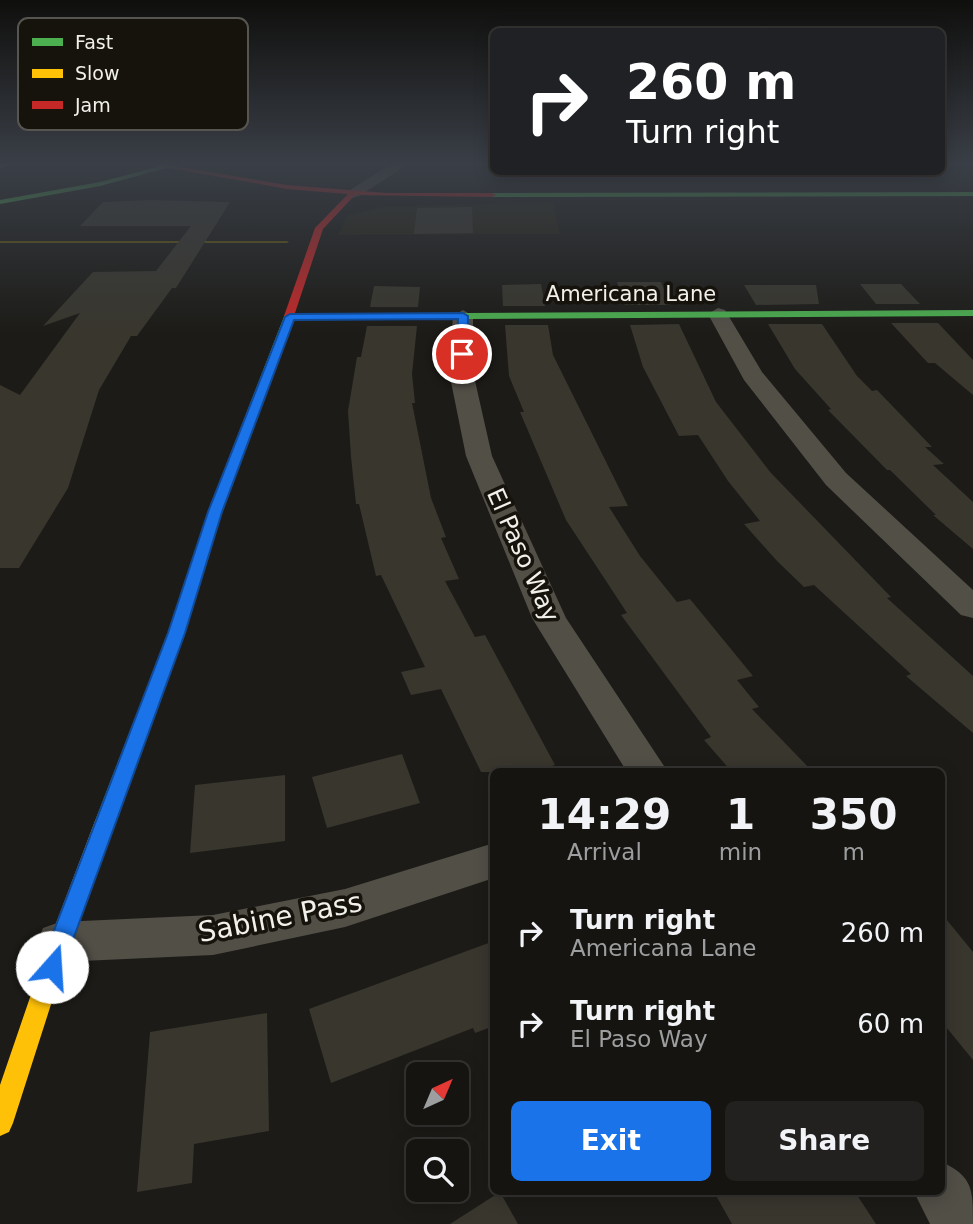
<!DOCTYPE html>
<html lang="en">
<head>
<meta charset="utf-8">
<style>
  :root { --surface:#151411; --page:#22211f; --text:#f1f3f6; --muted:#9d9e9f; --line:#343331; --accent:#1a73e8 }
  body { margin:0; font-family:"DejaVu Sans",sans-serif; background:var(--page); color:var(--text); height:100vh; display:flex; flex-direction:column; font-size:26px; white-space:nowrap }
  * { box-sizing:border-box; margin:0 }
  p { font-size:23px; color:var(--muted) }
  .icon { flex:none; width:38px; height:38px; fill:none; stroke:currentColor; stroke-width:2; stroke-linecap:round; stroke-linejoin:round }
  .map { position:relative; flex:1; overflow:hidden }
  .panel { position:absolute; left:490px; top:768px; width:455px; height:427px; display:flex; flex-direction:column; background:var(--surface); border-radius:10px; box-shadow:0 4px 18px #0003,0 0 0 2px var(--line) }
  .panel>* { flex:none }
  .guide { position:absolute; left:490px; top:28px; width:455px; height:147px; border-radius:10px; box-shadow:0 4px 18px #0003,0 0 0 2px var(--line); background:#202124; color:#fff; overflow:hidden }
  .needle { width:46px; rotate:44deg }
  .buttons { position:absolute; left:406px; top:1062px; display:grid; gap:14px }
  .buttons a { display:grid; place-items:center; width:63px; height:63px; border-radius:10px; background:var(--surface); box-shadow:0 4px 18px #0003,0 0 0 2px var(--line); font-size:35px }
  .pin { position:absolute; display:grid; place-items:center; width:60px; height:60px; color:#fff; margin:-30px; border:4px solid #fff; border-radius:50%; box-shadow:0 2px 7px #0007 }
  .me { position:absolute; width:77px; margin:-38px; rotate:19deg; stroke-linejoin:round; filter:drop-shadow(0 0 5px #0008) }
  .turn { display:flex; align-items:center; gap:24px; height:147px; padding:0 21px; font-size:32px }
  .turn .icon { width:91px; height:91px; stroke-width:2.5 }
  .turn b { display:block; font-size:49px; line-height:60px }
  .eta { display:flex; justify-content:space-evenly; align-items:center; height:119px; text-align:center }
  .eta b { font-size:42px; font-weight:800; line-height:49px }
  .button { display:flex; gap:14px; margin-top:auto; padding:14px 21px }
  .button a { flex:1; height:80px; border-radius:10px; background:var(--accent); color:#fff; font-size:28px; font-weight:800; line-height:80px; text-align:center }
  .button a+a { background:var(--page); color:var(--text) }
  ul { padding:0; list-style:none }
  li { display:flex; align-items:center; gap:21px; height:91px; padding:0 21px }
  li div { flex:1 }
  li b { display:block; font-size:26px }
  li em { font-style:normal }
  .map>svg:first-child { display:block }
</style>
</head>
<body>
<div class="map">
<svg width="973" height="1224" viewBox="0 0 973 1224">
  <rect width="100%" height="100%" fill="#1c1b17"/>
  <polygon fill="#262316" points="553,202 560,234 338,235 348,215 384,207"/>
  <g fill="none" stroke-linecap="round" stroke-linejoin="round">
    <polygon fill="#65570d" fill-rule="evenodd" points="0,241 287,241 289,242 287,243 0,243"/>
  </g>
  <g fill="#38362d">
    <polygon points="150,200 230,202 176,288 172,288 137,336 131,336 99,390 68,488 19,568 0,568 0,385 20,395 80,313 43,326 93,272 156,271 191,226 80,226 103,202"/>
    <polygon points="472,207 473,233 414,234 417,208"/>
    <polygon points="617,282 661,282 671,305 624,305"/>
    <polygon points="541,284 545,306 503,306 502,285"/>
    <polygon points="860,284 901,284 920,304 876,304"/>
    <polygon points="744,285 816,285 819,304 756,305"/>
    <polygon points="374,286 420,287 418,307 370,307"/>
    <polygon points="891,323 938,323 973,360 973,395 935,363 928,363"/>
    <polygon points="679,324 716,402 771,473 891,597 887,598 973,676 973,733 906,676 911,674 814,585 804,587 777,561 744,524 760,521 728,481 698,435 679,436 643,367 630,325"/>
    <polygon points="768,324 822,324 857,376 872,391 877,390 932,447 925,447 944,464 933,465 973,502 973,549 933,515 936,515 890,470 887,470 828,410 831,409 795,369"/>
    <polygon points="505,325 548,325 553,355 628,506 609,507 640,556 677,602 690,599 753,676 737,680 759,707 752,709 813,772 732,772 704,740 711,737 621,615 627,613 566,520 520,412 524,412 509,376"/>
    <polygon points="367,326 417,326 412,374 415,403 412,403 431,498 446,537 441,538 459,579 445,581 475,637 485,635 555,765 530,772 481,772 441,689 411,695 401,672 425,667 381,575 376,576 359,504 356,504 351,457 348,411 357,357 361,357"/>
    <polygon points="402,754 420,803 327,828 312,777"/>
    <polygon points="285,775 285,841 190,853 195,785"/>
    <polygon points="942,914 973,952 973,1060 942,1022"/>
    <polygon points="494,941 494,1026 475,1033 473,1028 331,1083 309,1009"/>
    <polygon points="267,1013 269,1131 194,1144 192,1183 137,1192 150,1032"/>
    <polygon points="500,1192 518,1224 450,1224"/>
    <polygon points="714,1192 855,1192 876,1224 732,1224"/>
  </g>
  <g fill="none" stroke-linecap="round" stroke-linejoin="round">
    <g fill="#514f46" fill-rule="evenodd">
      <polygon points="393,163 410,163 359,196 353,198 345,193"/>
      <polygon points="718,308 725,310 762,372 846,473 973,590 973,618 961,615 826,485 744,380 708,314"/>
      <polygon points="463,310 473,316 473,372 492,456 566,618 668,772 627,772 532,618 466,456 449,372 453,316"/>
      <polygon points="494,843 494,878 345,927 213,955 60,962 43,956 37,942 43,928 60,922 213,915 345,889"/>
      <path d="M 942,1162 C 973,1177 973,1189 973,1224 L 930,1224 L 914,1192 L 942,1192 Z"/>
    </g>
    <g fill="#4caf50" fill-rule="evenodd">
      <polygon points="16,163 15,164 0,168 0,164"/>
      <polygon points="172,163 174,166 100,186 0,204 0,200 100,182"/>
      <polygon points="973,192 973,196 492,197 488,195 492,193"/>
      <polygon points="973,310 973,316 293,320 222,512 184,633 115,821 112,826 105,829 98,826 95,821 168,633 208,512 285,314"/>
    </g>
    <polygon fill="#ffc107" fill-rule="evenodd" points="105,813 112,816 115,821 71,942 13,1123 9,1132 0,1136 0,1085 49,942 95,821 98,816"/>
    <polygon fill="#c62828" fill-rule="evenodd" points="142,163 156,163 287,185 386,193 492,193 496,195 492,197 355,195 323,229 294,316 289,319 284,316 315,228 348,194 287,189"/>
  </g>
  <linearGradient id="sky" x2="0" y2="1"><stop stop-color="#0f0f0d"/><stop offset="0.49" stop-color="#3a3f47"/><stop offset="1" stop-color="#3a3f47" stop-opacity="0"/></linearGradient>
  <rect width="973" height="334" fill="url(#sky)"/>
  <polygon fill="#1a73e8" stroke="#114b97" stroke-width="2" points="463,313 468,316 467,354 462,357 457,354 458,319 294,320 222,512 185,633 63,967 60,974 52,977 44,974 40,967 168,633 208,512 285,317 290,314"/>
  <g text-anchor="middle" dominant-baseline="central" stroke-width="7" stroke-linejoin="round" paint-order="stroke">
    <g font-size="21" fill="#f1f0ea" stroke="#15130c">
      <text x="631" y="294">Americana Lane</text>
    </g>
    <g font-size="24" fill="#f1f0ea" stroke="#15130c">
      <text transform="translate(523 555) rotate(66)">El Paso Way</text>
    </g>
    <g font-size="28" fill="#f1f0ea" stroke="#15130c">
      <text transform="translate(280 917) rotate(-11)">Sabine Pass</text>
    </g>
  </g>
  <rect x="18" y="18" width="230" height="112" rx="10" fill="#15130c" stroke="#57554f" stroke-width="2"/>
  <rect x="32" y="38" width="31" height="8" fill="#4caf50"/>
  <rect x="32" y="69" width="31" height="9" fill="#ffc107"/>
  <rect x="32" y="101" width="31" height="8" fill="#c62828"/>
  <g font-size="19" fill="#f1f0ea">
    <text x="75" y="49">Fast</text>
    <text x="75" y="80">Slow</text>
    <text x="75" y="112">Jam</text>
  </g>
</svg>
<div class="buttons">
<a><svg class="needle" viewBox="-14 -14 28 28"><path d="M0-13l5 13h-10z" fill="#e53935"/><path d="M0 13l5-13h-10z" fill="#9d9e9f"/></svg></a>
<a><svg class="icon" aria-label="search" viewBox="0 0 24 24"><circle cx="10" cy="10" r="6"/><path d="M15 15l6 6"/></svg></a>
</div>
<div class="pin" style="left:462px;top:354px;background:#d93025"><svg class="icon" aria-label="arrive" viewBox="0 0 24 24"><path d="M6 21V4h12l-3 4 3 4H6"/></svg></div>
<svg class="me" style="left:52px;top:967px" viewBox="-20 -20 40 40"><circle r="19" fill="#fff"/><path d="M0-13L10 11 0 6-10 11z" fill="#1a73e8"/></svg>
<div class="guide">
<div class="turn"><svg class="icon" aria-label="right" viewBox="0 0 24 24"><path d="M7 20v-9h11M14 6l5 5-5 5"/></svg><div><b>260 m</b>Turn right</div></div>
</div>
<section class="panel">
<div class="eta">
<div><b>14:29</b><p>Arrival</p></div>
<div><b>1</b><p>min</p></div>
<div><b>350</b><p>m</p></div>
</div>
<ul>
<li><svg class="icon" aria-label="right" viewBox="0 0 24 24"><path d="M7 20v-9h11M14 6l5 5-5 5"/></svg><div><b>Turn right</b><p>Americana Lane</p></div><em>260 m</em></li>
<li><svg class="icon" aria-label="right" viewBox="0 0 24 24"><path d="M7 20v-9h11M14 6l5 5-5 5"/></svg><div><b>Turn right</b><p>El Paso Way</p></div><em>60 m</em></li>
</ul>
<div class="button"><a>Exit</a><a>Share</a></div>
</section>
</div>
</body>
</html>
